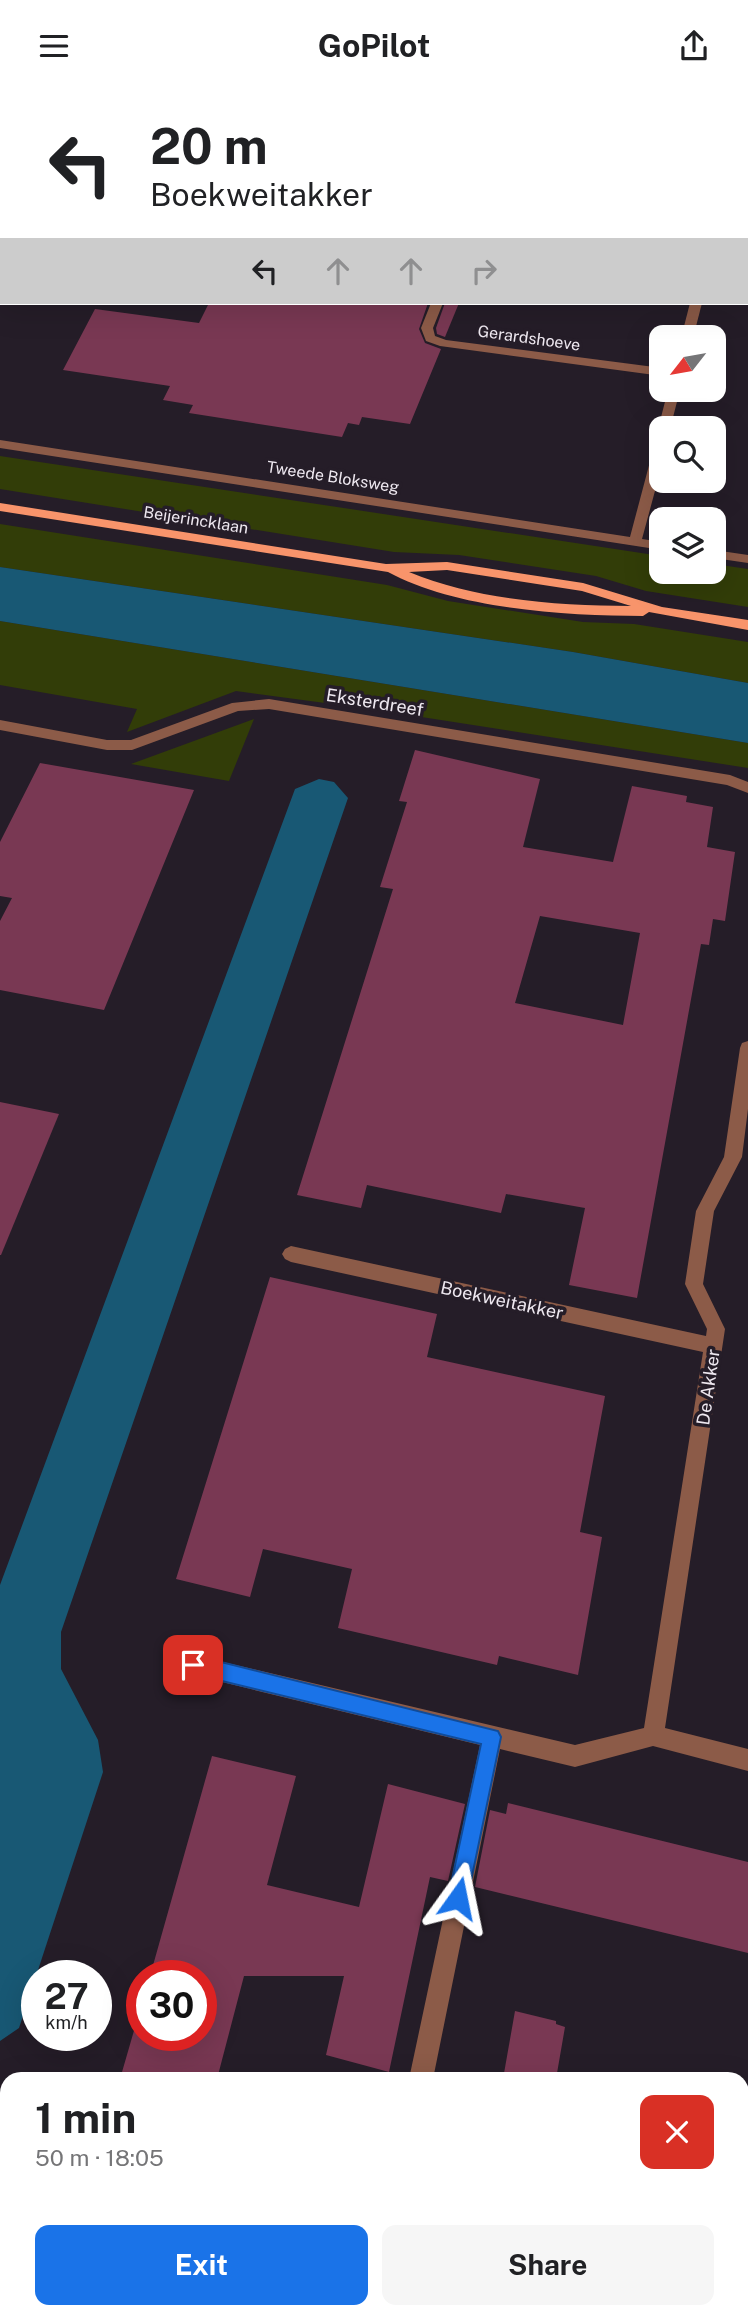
<!DOCTYPE html>
<html lang="en">
<head>
<meta charset="utf-8">
<style>
  :root { --surface:#fff; --page:#f6f6f6; --text:#202124; --muted:#757577; --accent:#1a73e8 }
  body { margin:0; font-family:"Public Sans",sans-serif; background:var(--page); color:var(--text); height:100vh; display:flex; flex-direction:column; font-size:26px; white-space:nowrap }
  * { box-sizing:border-box; margin:0 }
  p { font-size:23px; color:var(--muted) }
  .icon { flex:none; width:38px; height:38px; fill:none; stroke:currentColor; stroke-width:2; stroke-linecap:round; stroke-linejoin:round }
  .map { position:relative; flex:1; overflow:hidden }
  .sheet { position:absolute; left:0px; top:1981px; width:749px; height:247px; display:flex; flex-direction:column; background:var(--surface); border-radius:21px 21px 0 0; box-shadow:0 7px 28px #0002 }
  .sheet>* { flex:none }
  .hud { position:absolute; left:0px; top:0px; width:749px; height:214px; box-shadow:0 7px 28px #0002; background:#fff; color:var(--text); overflow:hidden }
  .needle { width:46px; rotate:239deg }
  .controls { position:absolute; left:649px; top:234px; display:grid; gap:14px }
  .controls a { display:grid; place-items:center; width:77px; height:77px; border-radius:14px; background:var(--surface); box-shadow:0 7px 28px #0002; font-size:35px }
  .speed { position:absolute; left:21px; top:1869px; display:flex; gap:14px; font-size:35px; font-weight:700; text-align:center }
  .speed>* { display:grid; place-content:center; width:91px; height:91px; border-radius:50%; background:var(--surface); box-shadow:0 7px 28px #0002; line-height:1 }
  .speed small { font-size:18px; font-weight:400 }
  .speed .limit { border:10px solid #d22; background:#fff; color:#111 }
  .pin { position:absolute; display:grid; place-items:center; width:60px; height:60px; color:#fff; margin:-30px; border-radius:14px; box-shadow:0 4px 10px #0006 }
  .me { position:absolute; width:77px; margin:-38px; rotate:12deg; stroke-linejoin:round; filter:drop-shadow(0 0 5px #0008) }
  .turn { display:flex; align-items:center; gap:24px; height:147px; padding:0 35px; font-size:32px }
  .turn .icon { width:91px; height:91px; stroke-width:2.5 }
  .turn b { display:block; font-size:49px; line-height:60px }
  .lanes { display:flex; align-items:center; height:66px; padding:0 35px; background:#0003; justify-content:center; gap:35px; direction:ltr }
  .lanes .off { opacity:.35 }
  .round { display:grid; place-items:center; flex:none; width:74px; height:74px; border-radius:14px; background:var(--page) }
  .overview { display:flex; align-items:center; justify-content:space-between; height:119px; padding:0 35px }
  h1 { font-size:42px; font-weight:700; line-height:52px }
  .action { display:flex; gap:14px; margin-top:auto; padding:14px 35px }
  .action a { flex:1; height:80px; border-radius:14px; background:var(--accent); color:#fff; font-size:28px; font-weight:700; line-height:80px; text-align:center }
  .action a+a { background:var(--page); color:var(--text) }
  header { display:flex; justify-content:space-between; align-items:center; height:91px; padding:0 35px; background:var(--surface); font-size:32px; font-weight:700 }
  .map>svg:first-child { display:block }
</style>
</head>
<body>
<header><svg class="icon" aria-label="menu" viewBox="0 0 24 24"><path d="M4 6h16M4 12h16M4 18h16"/></svg>GoPilot<svg class="icon" aria-label="share" viewBox="0 0 24 24"><path d="M12 15V3M7 8l5-5 5 5M5 13v7h14v-7"/></svg></header>
<div class="map">
<svg width="748" height="2227" viewBox="0 0 748 2227">
  <rect width="100%" height="100%" fill="#251d28"/>
  <g fill="#323d08">
    <polygon points="0,365 661,465 662,481 714,481 714,473 748,478 748,516 646,500 596,485 459,464 394,461 0,398"/>
    <polygon points="0,433 387,494 448,510 583,531 634,533 748,551 748,592 573,561 0,476"/>
    <polygon points="0,530 748,652 748,677 370,618 236,600 127,641 137,618 0,594"/>
    <polygon points="254,628 229,690 131,673"/>
  </g>
  <g fill="#185874">
    <polygon points="0,476 573,561 748,592 748,652 0,530"/>
    <polygon points="319,688 334,691 348,707 61,1541 61,1578 98,1649 103,1681 19,1937 0,1950 0,1494 295,698"/>
  </g>
  <g fill="#793853" fill-rule="evenodd">
    <polygon points="209,212 428,212 419,238 425,252 441,258 410,333 362,326 359,334 348,332 342,346 189,322 193,314 163,309 170,295 63,279 95,218 199,232"/>
    <polygon points="445,212 459,212 445,246 437,243 436,237"/>
    <path d="M 415,659 L 540,688 L 523,756 L 613,771 L 632,695 L 687,705 L 686,711 L 713,716 L 707,756 L 735,761 L 725,830 L 713,828 L 709,854 L 701,853 L 637,1207 L 569,1194 L 585,1117 L 506,1103 L 501,1122 L 367,1094 L 361,1117 L 297,1104 L 393,798 L 380,796 L 407,711 L 399,710 ZM 540,825 L 640,842 L 623,934 L 515,912 Z"/>
    <polygon points="40,672 194,699 104,919 0,899 0,830 12,807 0,805 0,751"/>
    <polygon points="0,1011 59,1023 1,1164 0,1164"/>
    <polygon points="270,1186 437,1223 427,1266 605,1305 580,1441 602,1446 578,1584 499,1565 497,1574 338,1537 352,1478 263,1458 250,1506 176,1488"/>
    <polygon points="212,1665 296,1685 267,1794 359,1816 388,1693 465,1713 448,1790 430,1786 389,1981 326,1964 344,1885 244,1885 217,1988 120,1988 142,1912 142,1944 201,1944 201,1885 150,1885"/>
    <polygon points="508,1712 748,1771 748,1862 475,1796 490,1719 506,1723"/>
    <polygon points="515,1920 556,1930 556,1933 565,1936 556,1988 503,1988"/>
  </g>
  <g fill="none" stroke-linecap="round" stroke-linejoin="round">
    <g fill="#8c5b48" fill-rule="evenodd">
      <polygon points="288,0 312,0 313,2 289,2"/>
      <polygon points="326,0 336,0 325,2"/>
      <polygon points="748,6 748,15 747,15 747,6"/>
      <polygon points="431,212 443,212 433,237 435,245 446,249 662,277 662,285 440,255 426,250 421,237"/>
      <polygon points="690,212 702,212 693,247 681,247"/>
      <polygon points="668,299 680,299 670,338 662,338 662,341 658,338"/>
      <polygon points="662,344 662,374 642,448 662,451 662,459 0,357 0,349 630,446 656,348"/>
      <polygon points="714,459 748,464 748,472 714,467"/>
      <polygon points="269,608 730,684 748,691 748,702 727,694 269,618 238,620 132,659 107,659 0,639 0,629 107,649 131,649 232,612"/>
      <polygon points="748,950 748,1018 742,1066 714,1120 703,1193 725,1238 665,1637 748,1658 748,1680 653,1655 575,1676 500,1658 433,1988 409,1988 480,1654 193,1584 186,1581 183,1574 186,1567 193,1564 575,1654 644,1637 703,1261 291,1171 285,1168 282,1163 285,1158 291,1155 706,1245 707,1238 685,1193 696,1120 724,1066 740,957 742,952"/>
      <polygon points="361,2221 385,2221 384,2227 360,2227"/>
    </g>
    <path fill="#f8946b" fill-rule="evenodd" d="M 0,412 L 386,473 L 447,471 L 583,492 L 662,516 L 748,529 L 748,539 L 649,521 L 643,525 C 566,525 456,518 388,481 L 0,420 ZM 447,479 L 582,500 L 631,515 C 557,515 478,509 409,481 Z"/>
  </g>
  <polygon fill="#1a73e8" stroke="#114b97" stroke-width="2" points="193,1564 498,1640 501,1646 466,1814 458,1817 451,1814 448,1807 481,1653 193,1583 187,1580 184,1574 187,1567"/>
  <g text-anchor="middle" dominant-baseline="central" stroke-width="7" stroke-linejoin="round" paint-order="stroke">
    <g font-size="16" fill="#eee8f0" stroke="#251d28">
      <text transform="translate(529 247) rotate(8)">Gerardshoeve</text>
      <text transform="translate(333 386) rotate(9)">Tweede Bloksweg</text>
      <text transform="translate(196 429) rotate(9)">Beijerincklaan</text>
    </g>
    <g font-size="18" fill="#eee8f0" stroke="#251d28">
      <text transform="translate(375 611) rotate(9)">Eksterdreef</text>
      <text transform="translate(502 1209) rotate(12)">Boekweitakker</text>
      <text transform="translate(708 1296) rotate(-82)">De Akker</text>
    </g>
  </g>
</svg>
<div class="controls">
<a><svg class="needle" viewBox="-14 -14 28 28"><path d="M0-13l5 13h-10z" fill="#e53935"/><path d="M0 13l5-13h-10z" fill="#757577"/></svg></a>
<a><svg class="icon" aria-label="search" viewBox="0 0 24 24"><circle cx="10" cy="10" r="6"/><path d="M15 15l6 6"/></svg></a>
<a><svg class="icon" aria-label="layers" viewBox="0 0 24 24"><path d="M12 4l9 5-9 5-9-5zM3 14l9 5 9-5"/></svg></a>
</div>
<div class="speed"><div>27<small>km/h</small></div><div class="limit">30</div></div>
<div class="pin" style="left:193px;top:1574px;background:#d93025"><svg class="icon" aria-label="arrive" viewBox="0 0 24 24"><path d="M6 21V4h12l-3 4 3 4H6"/></svg></div>
<svg class="me" style="left:458px;top:1807px" viewBox="-20 -20 40 40"><path d="M0-17L14 15 0 8-14 15z" fill="#1a73e8" stroke="#fff" stroke-width="4"/></svg>
<div class="hud">
<div class="turn"><svg class="icon" aria-label="left" viewBox="0 0 24 24"><path d="M17 20v-9H6M10 6l-5 5 5 5"/></svg><div><b>20 m</b>Boekweitakker</div></div>
<div class="lanes"><svg class="icon" aria-label="left" viewBox="0 0 24 24"><path d="M17 20v-9H6M10 6l-5 5 5 5"/></svg><svg class="icon off" aria-label="ahead" viewBox="0 0 24 24"><path d="M12 20V5M6 11l6-6 6 6"/></svg><svg class="icon off" aria-label="ahead" viewBox="0 0 24 24"><path d="M12 20V5M6 11l6-6 6 6"/></svg><svg class="icon off" aria-label="right" viewBox="0 0 24 24"><path d="M7 20v-9h11M14 6l5 5-5 5"/></svg></div>
</div>
<section class="sheet">
<div class="overview"><div><h1>1 min</h1><p>50 m · 18:05</p></div><a class="round" style="background:#d93025;color:#fff"><svg class="icon" aria-label="close" viewBox="0 0 24 24"><path d="M6 6l12 12M18 6L6 18"/></svg></a></div>
<div class="action"><a>Exit</a><a>Share</a></div>
</section>
</div>
</body>
</html>
